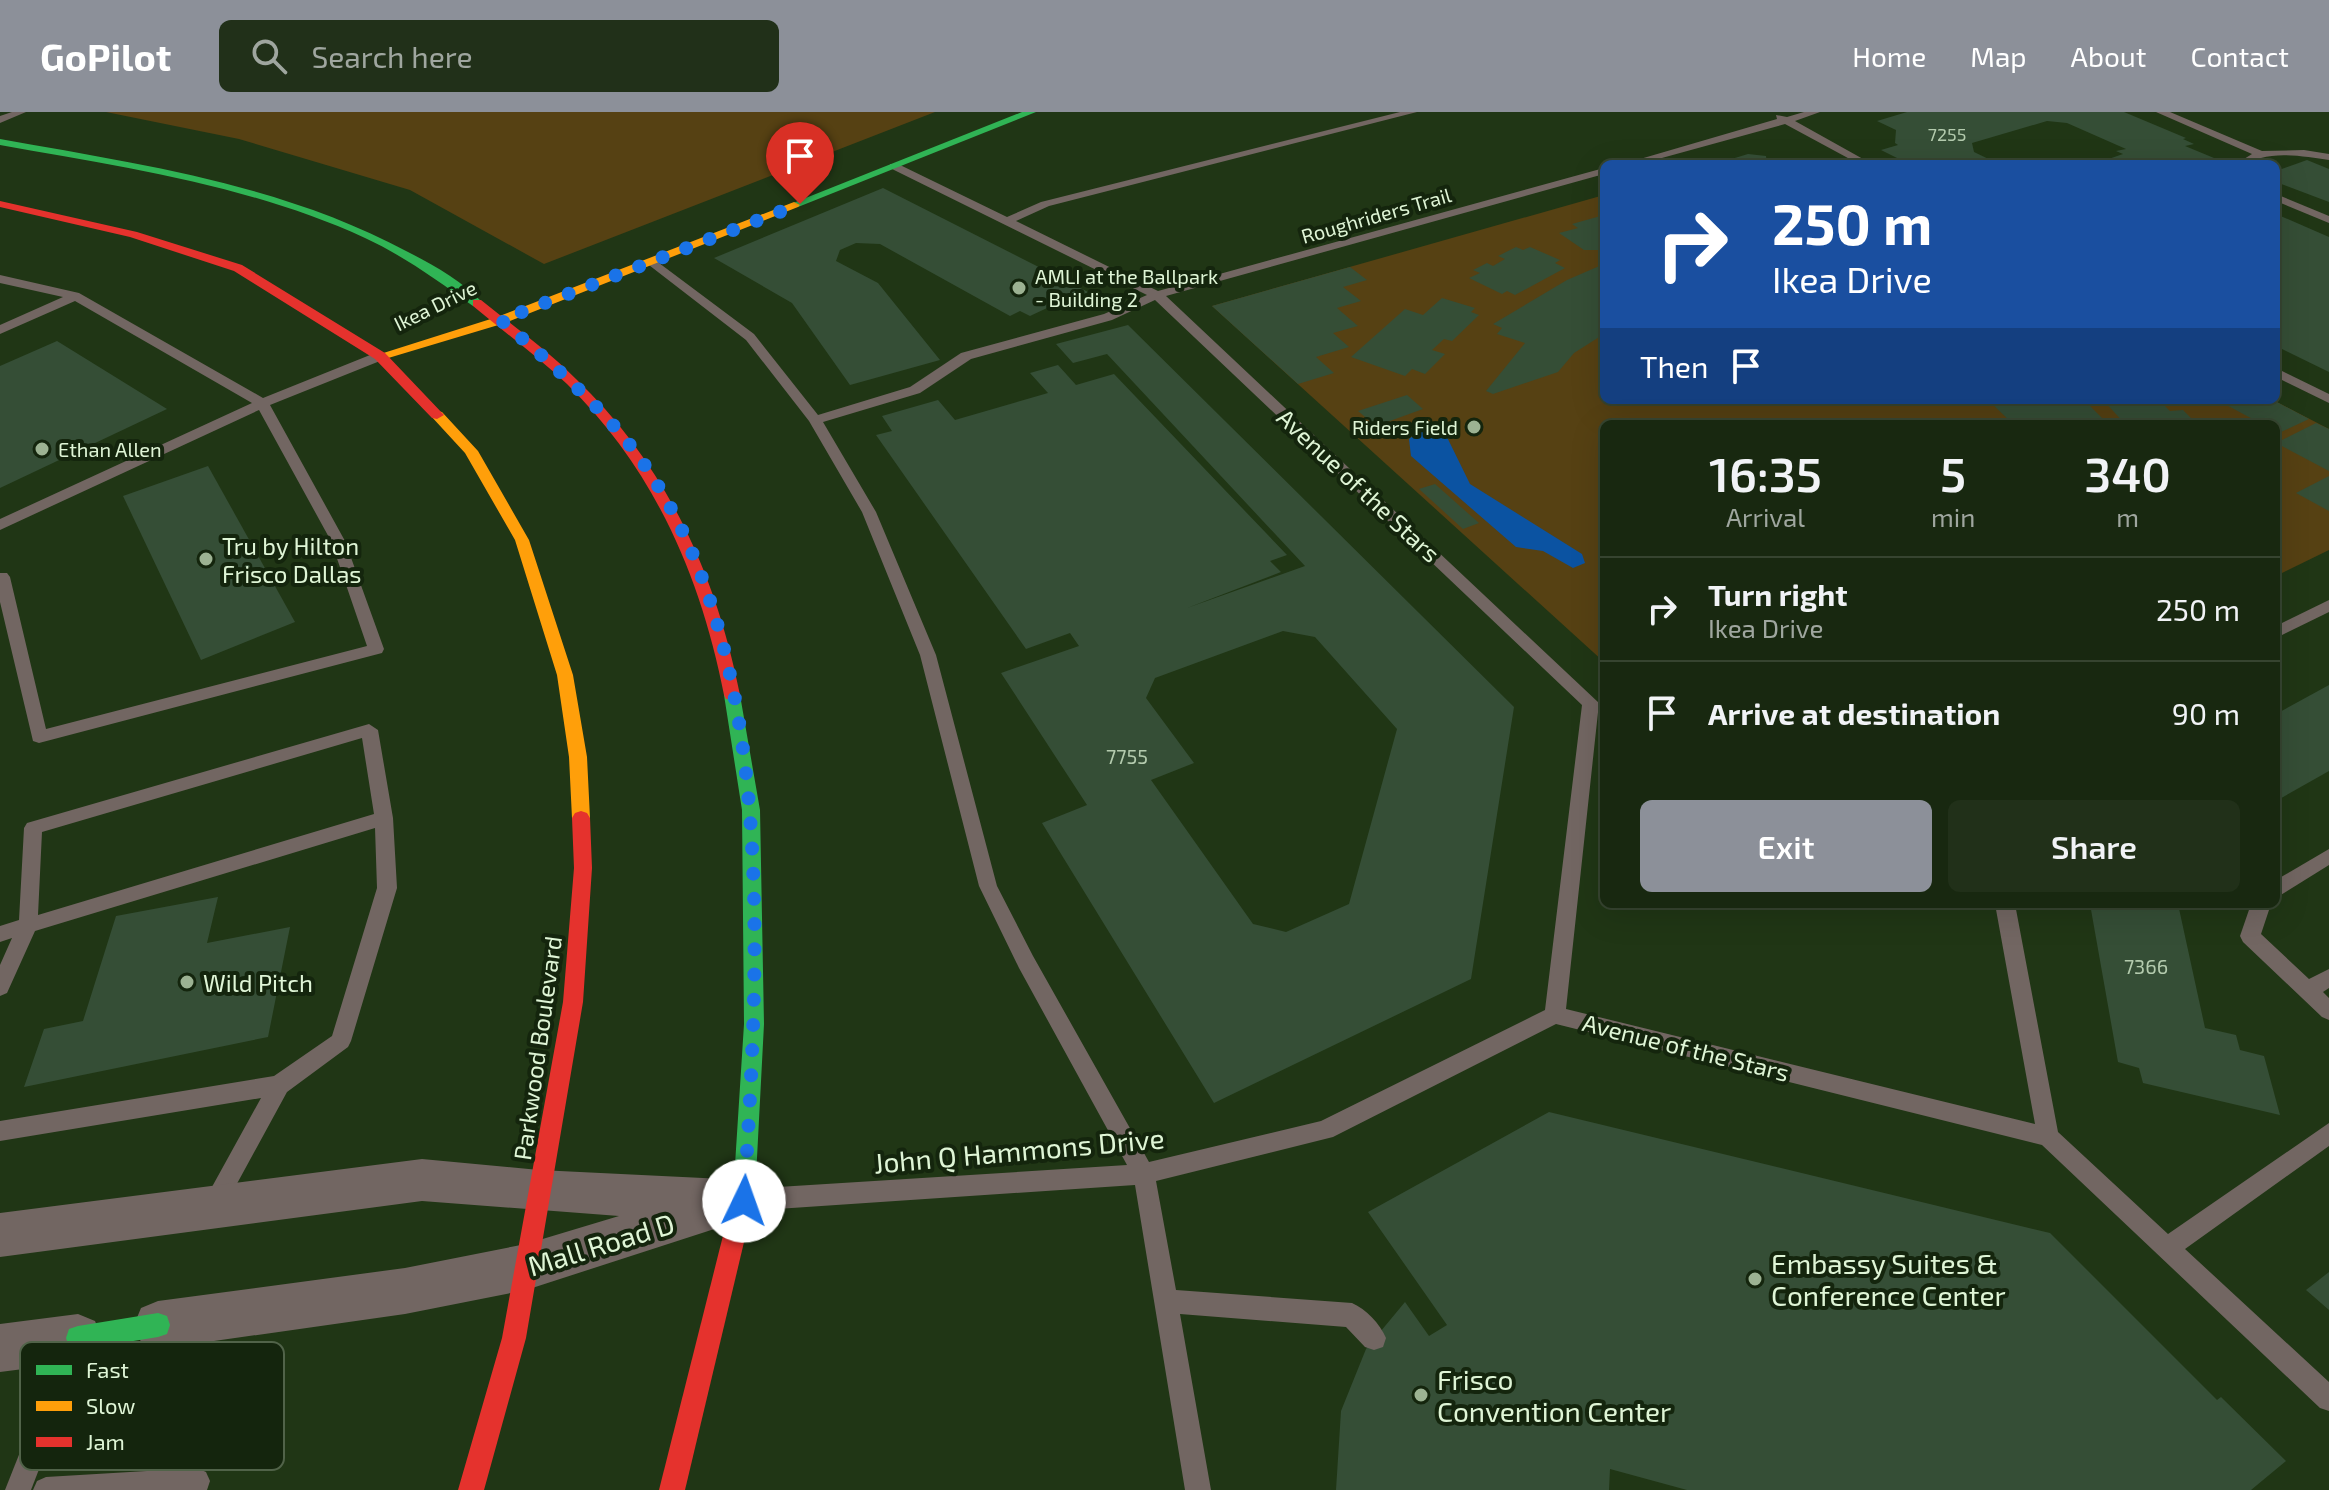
<!DOCTYPE html>
<html lang="en">
<head>
<meta charset="utf-8">
<style>
  :root { --surface:#182810; --page:#213019; --text:#f1f3f6; --muted:#9fa69f; --line:#364430; --accent:#8c9099 }
  body { margin:0; font-family:"Exo 2",sans-serif; background:var(--page); color:var(--text); height:100vh; display:flex; flex-direction:column; font-size:30px; white-space:nowrap }
  * { box-sizing:border-box; margin:0 }
  p { font-size:26px; color:var(--muted) }
  .icon { flex:none; width:44px; height:44px; fill:none; stroke:currentColor; stroke-width:2; stroke-linecap:round; stroke-linejoin:round }
  .map { position:relative; flex:1; overflow:hidden }
  .side { position:absolute; left:1600px; top:308px; width:680px; height:488px; display:flex; flex-direction:column; background:var(--surface); border-radius:12px; box-shadow:0 8px 32px #0002,0 0 0 2px var(--line) }
  .side>* { flex:none }
  .top-card { position:absolute; left:1600px; top:48px; width:680px; height:244px; border-radius:12px; box-shadow:0 8px 32px #0002,0 0 0 2px var(--line); background:#1a4fa0; color:#fff; overflow:hidden }
  .pin { position:absolute; display:grid; place-items:center; width:68px; height:68px; color:#fff; margin:-82px -34px; border-radius:50% 50% 50% 0; rotate:-45deg; box-shadow:0 0 8px #0007 }
  .pin .icon { rotate:45deg }
  .me { position:absolute; width:88px; margin:-44px; rotate:3deg; stroke-linejoin:round; filter:drop-shadow(0 0 6px #0008) }
  .turn { display:flex; align-items:center; gap:28px; height:168px; padding:0 40px; font-size:36px }
  .turn .icon { width:104px; height:104px; stroke-width:2.5 }
  .turn b { display:block; font-size:56px; line-height:68px }
  .then { display:flex; align-items:center; height:76px; padding:0 40px; background:#0003; gap:16px; font-size:30px }
  .eta { display:flex; justify-content:space-evenly; align-items:center; height:136px; text-align:center }
  .eta b { font-size:48px; font-weight:600; line-height:56px }
  .action { display:flex; gap:16px; margin-top:auto; padding:16px 40px }
  .action a { flex:1; height:92px; border-radius:12px; background:var(--accent); color:#fff; font-size:32px; font-weight:600; line-height:92px; text-align:center }
  .action a+a { background:var(--page); color:var(--text) }
  ul { padding:0; list-style:none }
  li { display:flex; align-items:center; gap:24px; height:104px; padding:0 40px; border-top:2px solid var(--line) }
  li div { flex:1 }
  li b { display:block; font-size:30px }
  li em { font-style:normal }
  header { display:flex; align-items:center; gap:48px; box-sizing:border-box; height:112px; padding:0 40px; background:var(--accent); color:#fff }
  header strong { font-size:38px }
  nav { display:flex; gap:44px; margin-inline-start:auto; font-size:28px }
  .search { width:560px; height:72px; background:var(--page); display:flex; align-items:center; gap:20px; box-sizing:border-box; padding:0 28px; border-radius:12px; color:var(--muted); font-size:30px }
  .map>svg:first-child { display:block }
</style>
</head>
<body>
<header>
<strong>GoPilot</strong>
<div class="search"><svg class="icon" aria-label="search" viewBox="0 0 24 24"><circle cx="10" cy="10" r="6"/><path d="M15 15l6 6"/></svg>Search here</div>
<nav><a>Home</a><a>Map</a><a>About</a><a>Contact</a></nav>
</header>
<div class="map">
<svg width="2329" height="1378" viewBox="0 0 2329 1378">
  <rect width="100%" height="100%" fill="#203615"/>
  <g fill="#564113">
    <polygon points="106,0 935,0 544,152 410,78 239,27"/>
    <polygon points="1604,83 1604,288 2273,288 2329,317 2329,438 2276,464 2276,312 1604,312 1604,550 1212,194"/>
  </g>
  <polygon fill="#0b53a2" points="1423,316 1444,319 1470,372 1582,442 1585,451 1573,456 1543,439 1516,435 1411,344 1409,327"/>
  <g fill="#354e36" fill-rule="evenodd">
    <polygon points="1907,0 2124,0 2186,26 2183,27 2194,32 2185,34 2214,46 2191,52 2094,52 2123,42 2116,39 2126,37 2067,11 2047,9 1972,31 1974,40 1999,52 1909,52 1881,38 1898,33 1895,31 1896,18 1877,9"/>
    <polygon points="1748,42 1766,44 1767,52 1715,52"/>
    <polygon points="2307,48 2329,57 2329,90 2276,70 2276,59"/>
    <polygon points="883,76 1088,180 1054,199 1047,196 1030,204 1020,199 1010,204 880,132 856,131 840,138 836,149 878,171 940,248 850,273 792,191 714,146"/>
    <polygon points="2276,102 2329,125 2329,260 2276,234"/>
    <polygon points="1604,103 1604,138 1584,138 1559,121 1578,116 1572,112"/>
    <polygon points="1516,135 1523,138 1530,135 1560,148 1555,151 1565,156 1515,183 1507,179 1502,182 1469,166 1480,161 1473,158 1487,151 1493,154 1505,147 1498,144"/>
    <polygon points="1604,152 1604,222 1574,241 1558,260 1493,282 1486,279 1525,231 1497,222 1502,216 1493,212 1567,168"/>
    <polygon points="1350,155 1367,168 1343,175 1361,189 1337,196 1358,214 1333,221 1349,235 1316,245 1334,261 1298,272 1212,194"/>
    <polygon points="1442,186 1475,196 1471,200 1479,203 1452,229 1444,227 1432,238 1445,242 1425,262 1412,257 1405,264 1351,245 1405,197 1423,203"/>
    <path d="M 1128,213 L 1514,595 L 1471,867 L 1214,991 L 1042,711 L 1087,693 L 1001,561 L 1079,534 L 1070,521 L 1026,537 L 876,323 L 892,319 L 882,304 L 938,288 L 955,308 L 1048,281 L 1030,261 L 1058,253 L 1076,273 L 1114,262 L 1287,443 L 1270,449 L 1281,460 L 1187,496 L 1305,454 L 1107,242 L 1073,251 L 1056,232 ZM 1283,519 L 1315,525 L 1397,617 L 1349,792 L 1286,820 L 1253,812 L 1151,668 L 1194,651 L 1146,586 L 1155,566 Z"/>
    <polygon points="57,229 167,297 0,376 0,254"/>
    <polygon points="1407,283 1423,297 1376,314 1358,299"/>
    <polygon points="1988,288 2084,288 2108,312 2013,312"/>
    <polygon points="2159,288 2170,299 2183,298 2197,312 2125,312 2104,289"/>
    <polygon points="2217,288 2273,288 2309,307 2279,321 2276,312 2262,312"/>
    <polygon points="2316,311 2329,317 2329,359 2276,331"/>
    <polygon points="208,354 295,510 201,548 123,384"/>
    <polygon points="2329,364 2329,399 2296,381"/>
    <polygon points="1435,372 1479,411 1463,417 1419,377"/>
    <polygon points="2329,573 2329,659 2276,689 2276,602"/>
    <polygon points="218,785 207,831 290,815 268,925 24,975 44,917 83,909 116,804"/>
    <polygon points="2090,792 2178,792 2205,916 2236,923 2240,938 2264,944 2280,1003 2143,971 2139,956 2118,950"/>
    <polygon points="1549,1000 2050,1121 2217,1288 2221,1285 2286,1349 2251,1378 1687,1378 1610,1357 1609,1378 1336,1378 1341,1299 1366,1237 1405,1190 1429,1224 1447,1213 1368,1100"/>
    <polygon points="2329,1160 2329,1198 2306,1178"/>
  </g>
  <g fill="none" stroke-linecap="round" stroke-linejoin="round">
    <g fill="#726662" fill-rule="evenodd">
      <polygon points="12,0 26,0 0,11 0,4"/>
      <path d="M 1400,0 L 1417,0 L 1049,94 L 1016,109 L 1158,179 L 1604,56 L 1604,62 L 1166,184 L 1599,591 L 1566,897 L 2035,1012 L 1995,792 L 2015,792 L 2058,1020 L 2168,1122 L 2329,1011 L 2329,1034 L 2185,1137 L 2329,1270 L 2329,1299 L 2320,1296 L 2042,1033 L 1556,912 L 1333,1025 L 1156,1069 L 1176,1178 L 1352,1191 C 1366,1197 1380,1212 1386,1226 L 1383,1235 L 1374,1238 L 1365,1235 L 1346,1215 L 1180,1202 L 1211,1378 L 1185,1378 L 1135,1073 L 747,1099 L 739,1096 L 736,1088 L 739,1080 L 747,1077 L 1127,1053 L 1019,856 L 979,774 L 920,543 L 862,400 L 809,309 L 746,228 L 645,150 L 655,148 L 754,222 L 818,303 L 910,275 L 961,241 L 1104,202 L 1147,183 L 890,56 L 890,52 L 898,52 L 1007,105 L 1041,90 ZM 1155,188 L 1582,593 L 1545,898 L 1321,1009 L 1149,1050 L 1033,844 L 997,774 L 936,543 L 876,400 L 823,310 L 920,281 L 971,247 L 1112,208 Z"/>
      <polygon points="1804,0 1820,0 1795,9 1872,52 1859,52 1785,12 1640,52 1623,52 1777,7 1776,3 1787,5"/>
      <path d="M 2156,0 L 2170,0 L 2262,39 L 2304,38 L 2329,42 L 2329,48 C 2309,45 2281,40 2261,46 C 2251,49 2247,52 2236,52 L 2252,42 Z"/>
      <polygon points="2276,82 2329,104 2329,111 2276,89"/>
      <polygon points="0,163 79,181 263,286 375,241 385,241 385,247 270,293 345,429 384,537 382,541 39,631 33,629 0,490 0,461 7,461 10,465 46,617 367,534 331,429 259,298 0,418 0,407 252,291 75,189 0,222 0,213 63,185 0,171"/>
      <polygon points="2276,256 2329,282 2329,291 2276,265"/>
      <polygon points="2329,488 2329,500 2276,526 2276,514"/>
      <path d="M 369,612 L 378,618 L 393,706 L 397,776 L 351,929 L 348,935 L 287,980 L 221,1101 L 213,1104 L 205,1101 L 202,1093 L 261,986 L 0,1029 L 0,1009 L 274,964 L 332,924 L 377,776 L 375,716 L 35,819 L 7,881 L 0,884 L 0,853 L 12,826 L 0,830 L 0,814 L 19,808 L 24,716 L 27,711 ZM 362,626 L 374,702 L 38,803 L 42,720 Z"/>
      <polygon points="2329,737 2329,753 2276,786 2276,768"/>
      <polygon points="2251,792 2271,792 2261,822 2309,867 2329,857 2329,876 2323,880 2329,886 2329,908 2322,905 2243,830 2240,824"/>
      <polygon points="77,1216 86,1219 89,1228 31,1378 5,1378 68,1219"/>
      <polygon points="197,1356 206,1360 210,1369 207,1378 33,1378 37,1369 46,1365"/>
    </g>
    <g fill="#726662" fill-rule="evenodd">
      <polygon points="422,1047 539,1058 744,1068 760,1074 767,1089 760,1104 736,1110 526,1178 405,1202 158,1237 141,1230 134,1213 141,1196 158,1189 405,1156 526,1132 619,1104 422,1089 0,1145 0,1101"/>
      <polygon points="78,1202 95,1209 102,1226 95,1243 78,1250 0,1260 0,1212"/>
    </g>
    <g fill="#30b455" fill-rule="evenodd">
      <polygon points="1022,0 1036,0 798,95 788,93"/>
      <path d="M 0,27 C 139,52 282,72 408,140 C 434,153 463,170 483,191 L 473,194 C 438,169 404,144 365,126 C 250,73 123,55 0,33 Z"/>
      <polygon points="732,577 740,583 760,698 764,912 755,1084 752,1092 744,1095 736,1092 733,1084 744,912 742,698 724,583"/>
      <polygon points="158,1201 167,1204 170,1213 167,1222 158,1225 78,1238 69,1235 66,1226 69,1217 78,1214"/>
    </g>
    <g fill="#ff9f0a" fill-rule="evenodd">
      <polygon points="794,90 800,93 798,95 505,211 385,247 374,244 497,205"/>
      <polygon points="437,299 442,300 478,339 529,428 573,563 587,645 590,706 587,711 575,711 572,706 569,645 557,563 515,428 465,341 430,303"/>
    </g>
    <g fill="#e5322d" fill-rule="evenodd">
      <polygon points="0,89 137,120 242,153 385,241 444,303 437,307 432,306 375,247 234,159 130,125 0,95"/>
      <path d="M 473,188 L 481,188 C 513,214 547,238 576,267 C 666,353 716,462 740,583 L 738,587 L 726,587 L 724,583 C 701,465 654,357 567,272 C 537,244 504,220 473,194 Z"/>
      <polygon points="581,699 587,701 590,706 592,756 583,890 526,1226 484,1378 458,1378 502,1226 563,890 574,756 572,706 575,701"/>
      <polygon points="744,1073 752,1076 755,1084 685,1378 659,1378 733,1084 736,1076"/>
    </g>
  </g>
  <g fill="none" stroke-linecap="round" stroke-linejoin="round">
    <path stroke="#1a73e8" stroke-width="14" stroke-dasharray="0 25.2" d="M 744,1089 C 758,857 781,543 639,345 C 601,293 549,250 501,208 L 800,92"/>
  </g>
  <g fill="#9cb292" stroke="#14250d" stroke-width="3">
    <circle cx="1019" cy="176" r="8"/>
    <circle cx="1474" cy="315" r="8"/>
    <circle cx="42" cy="337" r="8"/>
    <circle cx="206" cy="447" r="8"/>
    <circle cx="187" cy="870" r="8"/>
    <circle cx="1755" cy="1167" r="8"/>
    <circle cx="1421" cy="1283" r="8"/>
  </g>
  <g text-anchor="middle" dominant-baseline="central" stroke-width="8" stroke-linejoin="round" paint-order="stroke">
    <g font-size="18" fill="#b4cbae">
      <text x="1947" y="22">7255</text>
    </g>
    <g font-size="20" fill="#dff5d6" stroke="#14250d">
      <text transform="translate(1376 103) rotate(-16)">Roughriders Trail</text>
      <text transform="translate(435 193) rotate(-26)">Ikea Drive</text>
    </g>
    <g font-size="20" fill="#dff5d6" stroke="#14250d" text-anchor="start">
      <text x="1035" y="164">AMLI at the Ballpark<tspan x="1035" dy="23">- Building 2</tspan></text>
      <text x="1458" y="315" text-anchor="end">Riders Field</text>
      <text x="58" y="337">Ethan Allen</text>
    </g>
    <g font-size="20" fill="#b4cbae">
      <text x="1127" y="644">7755</text>
      <text x="2146" y="854">7366</text>
    </g>
    <g font-size="24" fill="#dff5d6" stroke="#14250d">
      <text transform="translate(1359 373) rotate(43)">Avenue of the Stars</text>
      <text transform="translate(1686 935) rotate(14)">Avenue of the Stars</text>
      <text transform="translate(537 936) rotate(-82)">Parkwood Boulevard</text>
    </g>
    <g font-size="24" fill="#dff5d6" stroke="#14250d" text-anchor="start">
      <text x="222" y="433">Tru by Hilton<tspan x="222" dy="28">Frisco Dallas</tspan></text>
      <text x="203" y="870">Wild Pitch</text>
    </g>
    <g font-size="28" fill="#dff5d6" stroke="#14250d">
      <text transform="translate(1019 1038) rotate(-5)">John Q Hammons Drive</text>
      <text transform="translate(601 1132) rotate(-17)">Mall Road D</text>
    </g>
    <g font-size="28" fill="#dff5d6" stroke="#14250d" text-anchor="start">
      <text x="1771" y="1151">Embassy Suites &amp;<tspan x="1771" dy="32">Conference Center</tspan></text>
      <text x="1437" y="1267">Frisco<tspan x="1437" dy="32">Convention Center</tspan></text>
    </g>
  </g>
  <rect x="20" y="1230" width="264" height="128" rx="12" fill="#14250d" stroke="#516349" stroke-width="2"/>
  <rect x="36" y="1253" width="36" height="10" fill="#30b455"/>
  <rect x="36" y="1289" width="36" height="10" fill="#ff9f0a"/>
  <rect x="36" y="1325" width="36" height="10" fill="#e5322d"/>
  <g font-size="22" fill="#dff5d6">
    <text x="86" y="1266">Fast</text>
    <text x="86" y="1302">Slow</text>
    <text x="86" y="1338">Jam</text>
  </g>
</svg>
<div class="pin" style="left:800px;top:92px;background:#d93025"><svg class="icon" aria-label="arrive" viewBox="0 0 24 24"><path d="M6 21V4h12l-3 4 3 4H6"/></svg></div>
<svg class="me" style="left:744px;top:1089px" viewBox="-20 -20 40 40"><circle r="19" fill="#fff"/><path d="M0-13L10 11 0 6-10 11z" fill="#1a73e8"/></svg>
<div class="top-card">
<div class="turn"><svg class="icon" aria-label="right" viewBox="0 0 24 24"><path d="M7 20v-9h11M14 6l5 5-5 5"/></svg><div><b>250 m</b>Ikea Drive</div></div>
<div class="then">Then<svg class="icon" aria-label="arrive" viewBox="0 0 24 24"><path d="M6 21V4h12l-3 4 3 4H6"/></svg></div>
</div>
<section class="side">
<div class="eta">
<div><b>16:35</b><p>Arrival</p></div>
<div><b>5</b><p>min</p></div>
<div><b>340</b><p>m</p></div>
</div>
<ul>
<li><svg class="icon" aria-label="right" viewBox="0 0 24 24"><path d="M7 20v-9h11M14 6l5 5-5 5"/></svg><div><b>Turn right</b><p>Ikea Drive</p></div><em>250 m</em></li>
<li><svg class="icon" aria-label="arrive" viewBox="0 0 24 24"><path d="M6 21V4h12l-3 4 3 4H6"/></svg><div><b>Arrive at destination</b></div><em>90 m</em></li>
</ul>
<div class="action"><a>Exit</a><a>Share</a></div>
</section>
</div>
</body>
</html>
